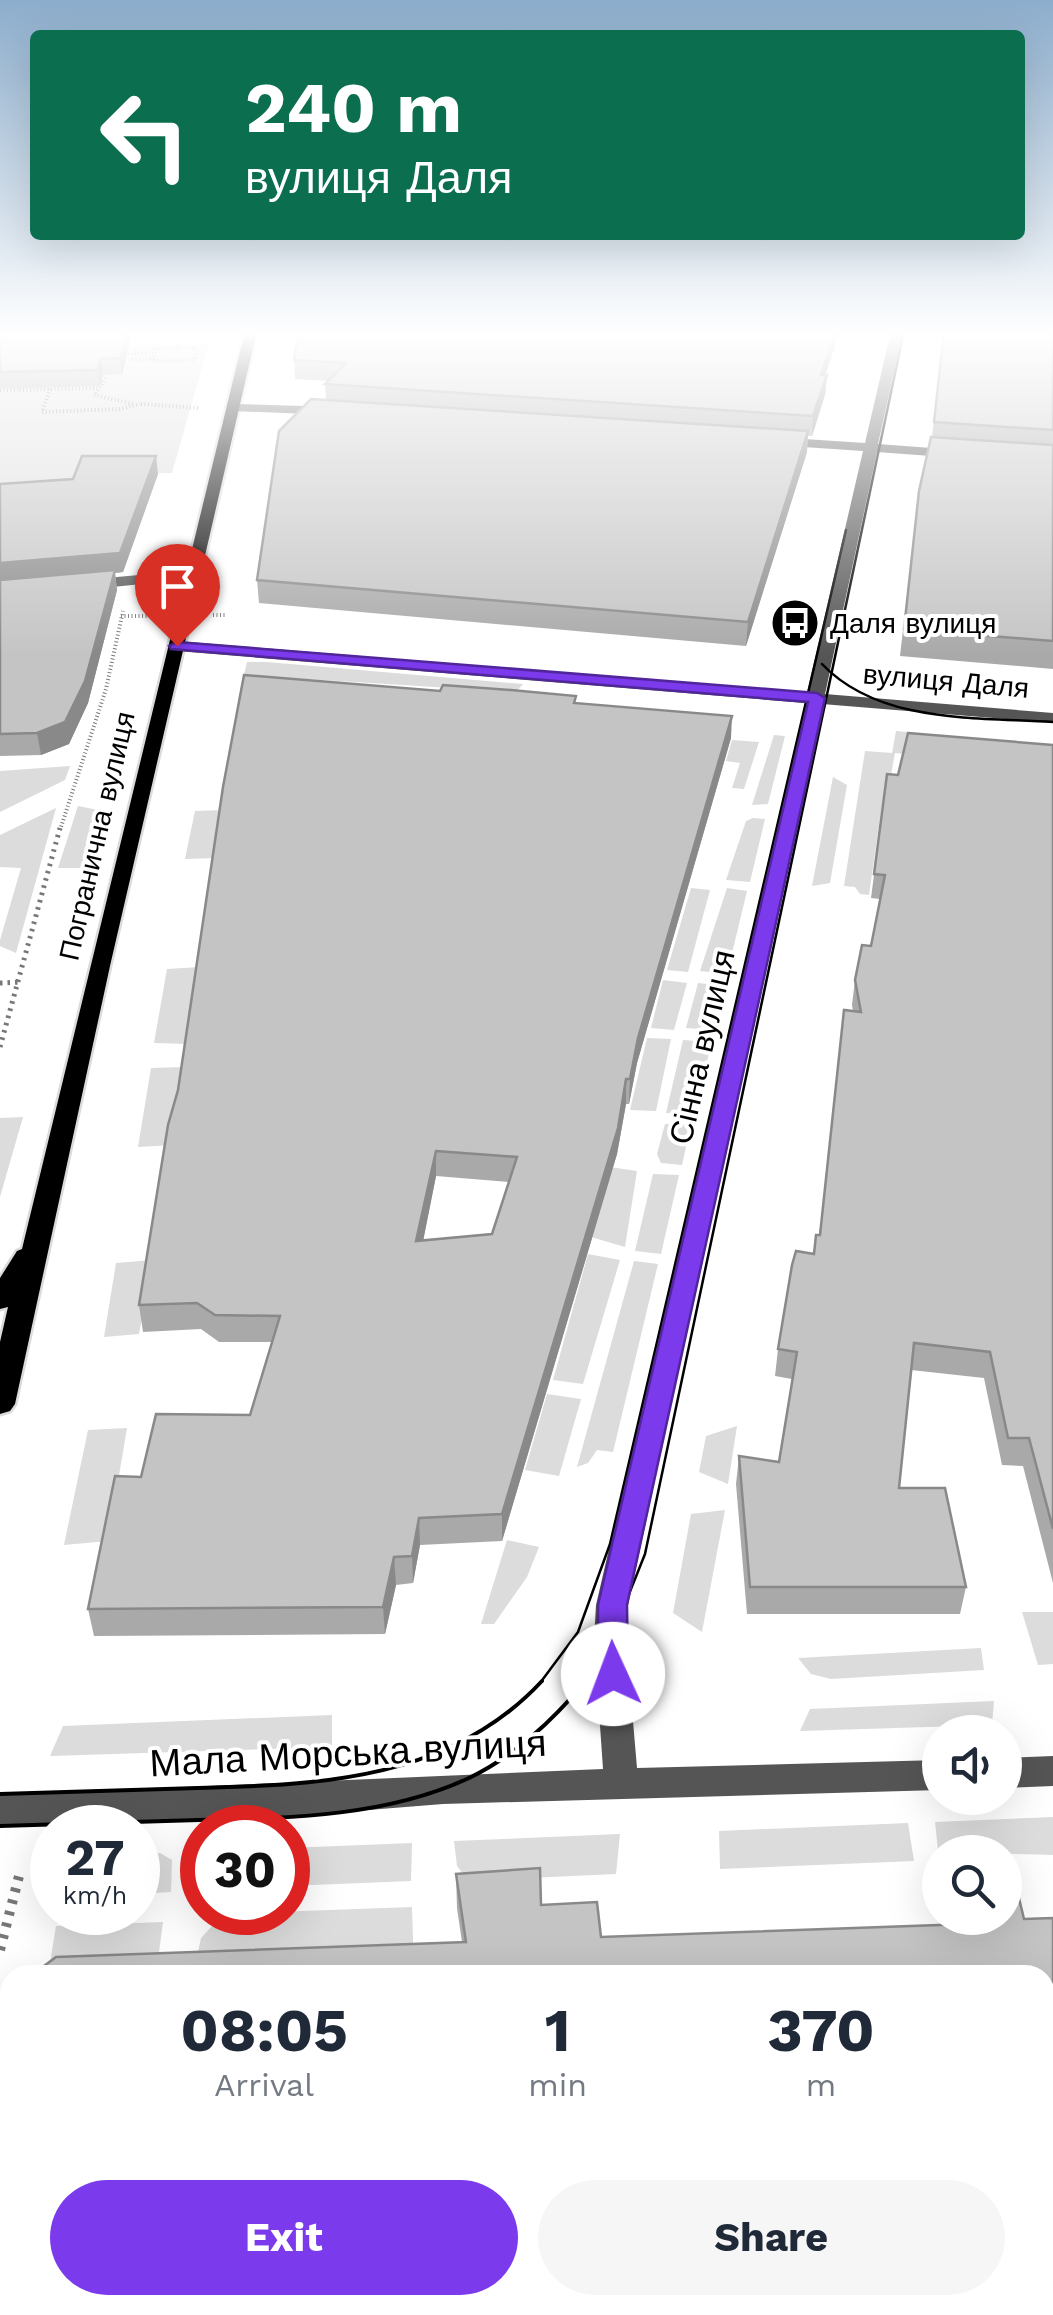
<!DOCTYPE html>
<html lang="en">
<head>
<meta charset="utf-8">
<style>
  :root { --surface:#fff; --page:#f6f6f7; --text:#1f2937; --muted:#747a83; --accent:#7c3aed }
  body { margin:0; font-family:"Work Sans",sans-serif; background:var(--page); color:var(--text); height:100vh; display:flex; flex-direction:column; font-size:38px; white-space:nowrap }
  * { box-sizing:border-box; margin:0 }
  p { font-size:32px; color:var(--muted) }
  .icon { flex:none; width:55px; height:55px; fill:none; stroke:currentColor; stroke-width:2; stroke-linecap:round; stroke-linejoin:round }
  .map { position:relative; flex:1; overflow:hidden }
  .panel { position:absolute; left:0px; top:1965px; width:1055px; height:350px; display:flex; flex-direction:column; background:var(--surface); border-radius:30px 30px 0 0; box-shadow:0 10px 40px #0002 }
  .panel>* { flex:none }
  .banner { position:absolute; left:30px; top:30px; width:995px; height:210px; border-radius:10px; box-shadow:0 10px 40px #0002; background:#0b6e4f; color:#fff; overflow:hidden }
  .fabs { position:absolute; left:922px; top:1715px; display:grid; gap:20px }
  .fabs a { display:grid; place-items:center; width:100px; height:100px; border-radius:50%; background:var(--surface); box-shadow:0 10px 40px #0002; font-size:50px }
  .speed { position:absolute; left:30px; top:1805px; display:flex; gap:20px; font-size:50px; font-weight:700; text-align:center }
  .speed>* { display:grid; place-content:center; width:130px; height:130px; border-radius:50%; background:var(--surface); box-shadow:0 10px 40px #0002; line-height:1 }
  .speed small { font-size:25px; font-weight:400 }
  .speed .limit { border:15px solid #d22; background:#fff; color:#111 }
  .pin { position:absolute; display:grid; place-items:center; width:85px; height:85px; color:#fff; margin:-102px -42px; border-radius:50% 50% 50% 0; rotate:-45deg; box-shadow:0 0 10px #0007 }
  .pin .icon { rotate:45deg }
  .me { position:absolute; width:110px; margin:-55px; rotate:358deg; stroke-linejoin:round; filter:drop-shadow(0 0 8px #0008) }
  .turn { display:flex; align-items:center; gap:35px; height:210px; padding:0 50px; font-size:45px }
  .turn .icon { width:130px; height:130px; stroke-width:2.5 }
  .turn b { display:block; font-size:70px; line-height:85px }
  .eta { display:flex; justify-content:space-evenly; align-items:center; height:170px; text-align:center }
  .eta b { font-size:60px; font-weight:700; line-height:70px }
  .action { display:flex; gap:20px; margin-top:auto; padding:20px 50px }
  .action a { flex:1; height:115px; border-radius:60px; background:var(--accent); color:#fff; font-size:40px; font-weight:700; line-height:115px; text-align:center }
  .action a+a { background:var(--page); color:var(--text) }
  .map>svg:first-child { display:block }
</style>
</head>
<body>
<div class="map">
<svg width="1053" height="2315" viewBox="0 0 1053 2315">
  <rect width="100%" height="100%" fill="#fff"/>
  <g fill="#dcdcdc">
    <polygon points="209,343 172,473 85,474 78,489 0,502 0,348"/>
    <polygon points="247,662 267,662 523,684 516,692 244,675"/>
    <polygon points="896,731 950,736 947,758 895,753 887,797 883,797 869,895 860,894 855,887 844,886 865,751 892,753"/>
    <polygon points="774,735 785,736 768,804 752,805"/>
    <polygon points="732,740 759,742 744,789 732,788 740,763 726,761"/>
    <polygon points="70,766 65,780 0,812 0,771"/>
    <polygon points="833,777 847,785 830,883 812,886"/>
    <polygon points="78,806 103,811 88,868 58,868"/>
    <polygon points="56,808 16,953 0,946 0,940 21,868 0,867 0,835"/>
    <polygon points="224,810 216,858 185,859 195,811"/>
    <polygon points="753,818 765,819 750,882 726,880 746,821"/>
    <polygon points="691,888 710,890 688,972 667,970"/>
    <polygon points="727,888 747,891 727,974 700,971"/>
    <polygon points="199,967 189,1044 154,1043 167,969"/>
    <polygon points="663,980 687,983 674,1030 651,1028"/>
    <polygon points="698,983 725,986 714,1030 686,1028"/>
    <polygon points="647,1038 671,1039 656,1111 630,1110"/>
    <polygon points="683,1040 712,1042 694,1113 666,1113"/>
    <polygon points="185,1067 174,1145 138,1147 151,1068"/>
    <polygon points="23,1117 0,1197 0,1118"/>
    <polygon points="665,1124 691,1125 682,1165 661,1163 657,1154"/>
    <polygon points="610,1167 637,1171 625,1247 591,1237"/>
    <polygon points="653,1174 679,1175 661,1254 635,1251"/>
    <polygon points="588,1254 620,1260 583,1384 553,1380"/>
    <polygon points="152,1260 139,1334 104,1337 116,1263"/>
    <polygon points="634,1261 658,1264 613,1452 597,1450 588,1463 577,1467"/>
    <polygon points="547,1394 581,1399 559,1476 525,1470"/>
    <polygon points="737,1426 728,1484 699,1472 706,1436"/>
    <polygon points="127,1428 108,1541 64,1545 88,1430"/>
    <polygon points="725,1510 702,1632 673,1613 691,1514"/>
    <polygon points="507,1540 539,1547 527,1577 494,1624 481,1624"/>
    <polygon points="1022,1612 1053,1612 1053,1664 1038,1665"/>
    <polygon points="981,1648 984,1670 831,1679 811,1674 798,1658"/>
    <polygon points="994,1701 992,1725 800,1731 810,1709"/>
    <polygon points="332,1715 332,1747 50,1756 63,1726"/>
    <polygon points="1053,1817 1053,1855 940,1852 939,1860 935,1822"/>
    <polygon points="908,1823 914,1861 720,1869 719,1831"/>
    <polygon points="620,1834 616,1874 468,1881 457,1866 454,1841"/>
    <polygon points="412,1843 411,1881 288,1886 288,1848"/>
    <polygon points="160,1853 172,1860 171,1892 138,1894 138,1854"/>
    <polygon points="412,1907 414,1973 193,1975 201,1938 223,1914"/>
    <polygon points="163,1922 156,1975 48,1975 56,1926"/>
    <polygon points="0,2005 10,2010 10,2176 9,2182 0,2183"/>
  </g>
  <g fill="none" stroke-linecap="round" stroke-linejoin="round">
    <g stroke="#dbdbdb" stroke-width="5">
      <polygon id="major" points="245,331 257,331 110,966 15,1404 10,1411 0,1414 0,1342 8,1307 0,1309 0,1278 17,1251 22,1249"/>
    </g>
    <g stroke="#777" stroke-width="4" stroke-dasharray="1 2.5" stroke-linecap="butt">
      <polygon points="178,348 197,348 194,360 153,361 156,349"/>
      <polyline points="121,354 156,349"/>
      <polyline points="154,359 131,360 132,354 155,354"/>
      <polyline points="106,378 94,395 134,404"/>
      <polyline points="22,382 18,390 97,388"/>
      <polyline points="50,389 42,412 120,409 140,404"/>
      <polyline points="0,390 18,390"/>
      <polyline points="141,404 199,408"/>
      <polyline points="213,615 226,615"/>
      <polyline points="121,616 155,616"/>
      <polyline points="60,830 106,689 123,611"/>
    </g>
    <g stroke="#777" stroke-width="5" stroke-dasharray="2.5 5" stroke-linecap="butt">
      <polyline points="0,983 21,982"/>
      <polyline points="0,1047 60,828"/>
    </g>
    <polyline stroke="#777" stroke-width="10" stroke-dasharray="4 8" stroke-linecap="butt" points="0,1950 19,1876"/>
    <g fill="#555" fill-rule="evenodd">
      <polygon points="891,331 903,331 878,444 958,450 965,454 958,458 877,452 825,694 1053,713 1053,723 822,704 628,1605 626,1639 637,1768 940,1760 940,1790 443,1804 306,1815 0,1827 0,1795 603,1769 594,1639 596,1605 805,703 177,651 169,646 177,641 807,693 863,451 774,445 767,441 774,437 865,443"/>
      <polygon points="236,404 335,407 341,411 335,415 232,411 232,405"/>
      <polygon points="194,570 199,572 199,578 84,590 76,585 84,580"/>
      <polygon points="1053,1756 1053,1786 1005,1788 1005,1758"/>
    </g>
    <use href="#major" fill="#000" fill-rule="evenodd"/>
    <g stroke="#000" stroke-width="2.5">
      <path d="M 822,664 C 879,724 976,717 1053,722"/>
      <polyline points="540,1683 578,1632 610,1544 846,530"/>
      <polyline points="583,1683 609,1644 645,1554 904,331"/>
    </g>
    <g stroke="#000" stroke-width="4">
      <path d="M 0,1794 C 66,1792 132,1790 198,1788 C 323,1785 451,1779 542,1681"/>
      <path d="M 0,1826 C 66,1824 133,1822 199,1820 C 288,1818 386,1817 469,1778 C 516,1755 552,1721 586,1681"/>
    </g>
  </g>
  <g fill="#a9a9a9" fill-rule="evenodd">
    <polygon points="0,331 212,331 211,335 131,338 122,374 103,375 100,386 0,389"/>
    <polygon points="944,331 1053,331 1053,669 900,656 919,491 932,437"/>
    <polygon points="294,360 827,375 825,395 812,436 808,436 807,452 746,646 259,603 257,580 326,400 325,384 328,381 295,379"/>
    <polygon points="158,474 123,572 115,573 117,590 88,703 69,744 41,755 0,756 0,484"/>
    <path d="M 576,704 L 731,738 L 637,1063 L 629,1104 L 626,1104 L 617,1154 L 502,1541 L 420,1545 L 413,1583 L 396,1585 L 385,1634 L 94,1636 L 88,1609 L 141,1477 L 250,1415 L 272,1342 L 219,1342 L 201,1329 L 143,1332 L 139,1305 ZM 436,1176 L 509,1182 L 492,1234 L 423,1240 Z"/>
    <polygon points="1053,745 1053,1583 1023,1466 1002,1465 984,1378 911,1370 899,1488 966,1587 960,1614 747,1614 736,1484 739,1456 779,1462 792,1379 775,1376 778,1349 819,1235 853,1011 852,1005 855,980 871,946 880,899 871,898 887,774 898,775"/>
    <polygon points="540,1868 541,1905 597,1902 601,1937 952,1925 951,1918 1005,1918 1005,1874 1013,1873 1024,1919 1053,1918 1053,2315 0,2315 0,2310 103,2305 1045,2305 1045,1975 32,1975 56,1957 462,1942 457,1908 456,1874"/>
    <polygon points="10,2089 10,2179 1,2152"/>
  </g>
  <g fill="#898989">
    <polygon points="127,331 130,331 131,338 122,374 120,358"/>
    <polygon points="836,331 840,331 819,394 821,375"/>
    <polygon points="101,359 103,375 100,386 98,370"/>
    <polygon points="827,375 825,395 812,436 813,416"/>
    <polygon points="808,431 807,452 746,646 748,622"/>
    <polygon points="156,456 158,474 123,572 115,573 117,590 88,703 69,744 41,755 37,733 0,583 0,563"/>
    <polygon points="732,716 731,738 637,1063 629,1104 630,1079 638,1038"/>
    <polygon points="626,1079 626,1104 617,1154 502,1541 502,1514"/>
    <polygon points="436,1151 436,1176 418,1267 416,1241"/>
    <polygon points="419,1518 420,1545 413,1583 412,1556"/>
    <polygon points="394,1557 396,1585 385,1634 383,1607"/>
  </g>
  <g fill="#c4c4c4" stroke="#898989" stroke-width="2.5" fill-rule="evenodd">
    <polygon points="0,331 127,331 120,358 101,359 98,370 0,372"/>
    <polygon points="298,331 836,331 821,375 827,375 813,416 325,384 346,363 294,360"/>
    <polygon points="944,331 1053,331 1053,430 934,422"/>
    <polygon points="311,399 808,431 748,622 257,580 279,431"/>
    <polygon points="931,437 1053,445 1053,641 904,629 919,491"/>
    <polygon points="82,456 156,456 120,553 0,563 0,484 73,479"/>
    <polygon points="115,570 85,681 65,722 37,733 0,734 0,580"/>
    <path d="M 244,675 L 440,691 L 443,685 L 511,690 L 576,696 L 574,703 L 732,716 L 638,1038 L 630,1079 L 626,1079 L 618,1128 L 502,1514 L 419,1518 L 412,1556 L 394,1557 L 383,1607 L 88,1609 L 115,1476 L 141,1477 L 156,1414 L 250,1415 L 280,1316 L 215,1315 L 197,1303 L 139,1305 L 168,1125 L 178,1090 L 223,787 ZM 436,1151 L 517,1157 L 492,1234 L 416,1241 Z"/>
    <polygon points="908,733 1053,745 1053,1529 1029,1438 1008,1438 990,1352 914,1343 899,1488 945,1488 966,1587 750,1587 739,1456 779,1462 797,1352 778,1349 792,1265 796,1251 814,1254 816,1235 820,1235 844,1010 861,1012 855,980 862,945 871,946 885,875 874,874 887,774 898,775"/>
    <polygon points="540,1868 541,1905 597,1902 601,1937 967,1924 965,1918 1005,1918 1005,1874 1013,1873 1024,1919 1053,1918 1053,2315 0,2315 0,2310 103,2305 1045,2305 1045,1975 32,1975 56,1957 466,1942 456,1874"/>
    <polygon points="10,2089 10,2151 1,2152"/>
  </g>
  <linearGradient id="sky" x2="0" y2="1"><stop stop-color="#8cadcc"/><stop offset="0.51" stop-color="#fff"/><stop offset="1" stop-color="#fff" stop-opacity="0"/></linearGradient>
  <rect width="1053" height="655" fill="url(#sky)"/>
  <polygon fill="#7c3aed" stroke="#51269a" stroke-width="2.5" points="177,642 817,693 825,698 627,1605 628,1674 624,1683 613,1687 602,1683 598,1674 598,1605 808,702 171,649 169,646"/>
  <defs>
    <g id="bus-disc" transform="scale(2.5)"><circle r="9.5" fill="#000" stroke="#fff"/><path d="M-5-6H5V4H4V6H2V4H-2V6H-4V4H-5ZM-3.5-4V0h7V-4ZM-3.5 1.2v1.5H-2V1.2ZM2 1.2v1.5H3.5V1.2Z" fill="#fff"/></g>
  </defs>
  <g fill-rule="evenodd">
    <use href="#bus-disc" x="795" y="623"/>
  </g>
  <g text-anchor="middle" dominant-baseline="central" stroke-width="8" stroke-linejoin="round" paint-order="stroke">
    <g font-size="28" fill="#000" stroke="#fff" text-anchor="start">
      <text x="830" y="623">Даля вулиця</text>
    </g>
    <g font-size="28" fill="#000" stroke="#fff">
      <text transform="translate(946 681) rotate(5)">вулиця Даля</text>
      <text transform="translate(97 836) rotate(-77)">Погранична вулиця</text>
    </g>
    <g font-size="32" fill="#000" stroke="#fff">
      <text transform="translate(702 1047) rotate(-77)">Сінна вулиця</text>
    </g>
    <g font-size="38" fill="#000" stroke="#fff">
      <text transform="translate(348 1753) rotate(-3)">Мала Морська вулиця</text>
    </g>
  </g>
</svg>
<div class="fabs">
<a><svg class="icon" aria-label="sound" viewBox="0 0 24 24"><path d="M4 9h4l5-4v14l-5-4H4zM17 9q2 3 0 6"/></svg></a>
<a><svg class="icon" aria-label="search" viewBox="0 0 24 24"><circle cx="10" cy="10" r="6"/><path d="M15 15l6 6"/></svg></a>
</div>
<div class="speed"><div>27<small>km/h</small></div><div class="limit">30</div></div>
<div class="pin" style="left:177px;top:646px;background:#d93025"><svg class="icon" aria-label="arrive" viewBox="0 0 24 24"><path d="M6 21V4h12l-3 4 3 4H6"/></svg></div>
<svg class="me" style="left:613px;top:1674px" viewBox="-20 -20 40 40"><circle r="19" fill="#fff"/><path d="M0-13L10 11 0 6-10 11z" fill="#7c3aed"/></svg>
<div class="banner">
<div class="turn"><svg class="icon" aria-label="left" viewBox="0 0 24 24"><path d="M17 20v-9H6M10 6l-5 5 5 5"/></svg><div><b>240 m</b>вулиця Даля</div></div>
</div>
<section class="panel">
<div class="eta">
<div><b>08:05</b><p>Arrival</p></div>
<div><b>1</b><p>min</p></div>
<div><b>370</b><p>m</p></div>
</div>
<div class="action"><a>Exit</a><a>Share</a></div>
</section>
</div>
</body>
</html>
